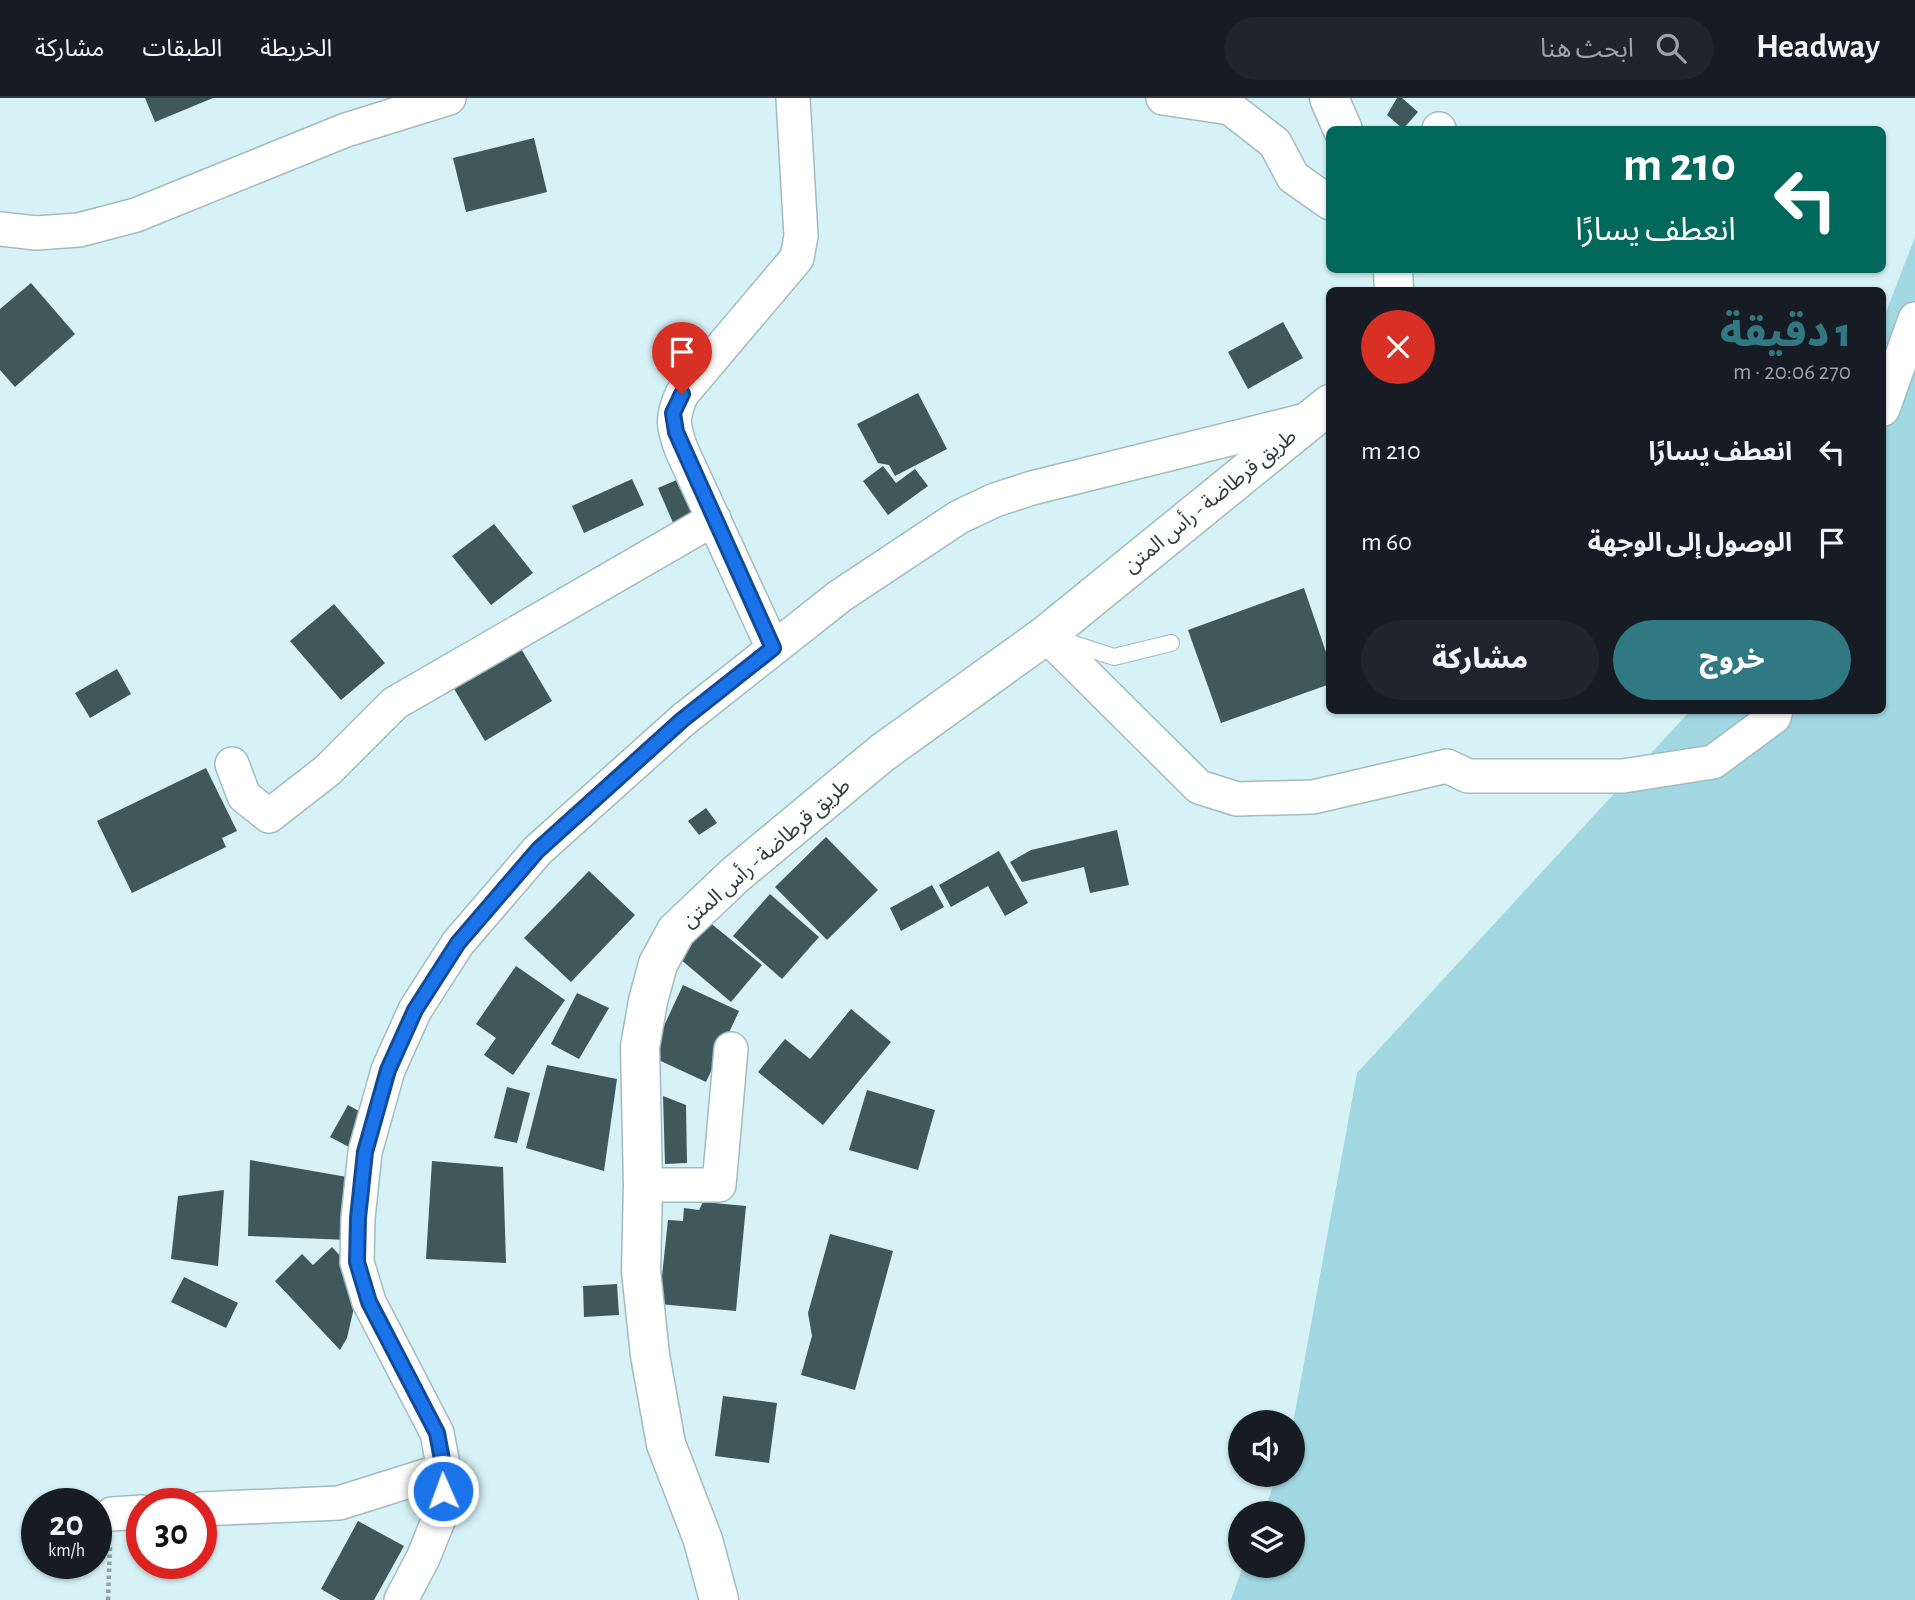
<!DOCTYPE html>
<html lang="ar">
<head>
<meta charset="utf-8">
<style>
  :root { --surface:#171b24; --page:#20242c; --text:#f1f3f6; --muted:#9ea1a6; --line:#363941; --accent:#307882 }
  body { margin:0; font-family:"Alegreya Sans","Noto Sans Arabic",sans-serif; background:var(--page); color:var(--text); direction:rtl; height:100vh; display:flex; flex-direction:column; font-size:26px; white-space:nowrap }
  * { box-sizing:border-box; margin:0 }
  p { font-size:23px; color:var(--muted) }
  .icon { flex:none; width:38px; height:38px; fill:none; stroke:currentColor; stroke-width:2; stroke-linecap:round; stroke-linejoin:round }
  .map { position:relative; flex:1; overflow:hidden; direction:ltr }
  .details { position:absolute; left:1326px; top:189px; width:560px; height:427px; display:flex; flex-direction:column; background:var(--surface); border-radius:10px; box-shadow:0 2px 5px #0004; direction:rtl }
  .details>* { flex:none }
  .hud { position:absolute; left:1326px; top:28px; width:560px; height:147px; border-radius:10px; box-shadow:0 2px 5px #0004; direction:rtl; background:#00695c; color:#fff; overflow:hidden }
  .buttons { position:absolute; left:1228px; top:1312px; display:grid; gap:14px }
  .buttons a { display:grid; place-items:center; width:77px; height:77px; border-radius:50%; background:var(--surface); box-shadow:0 2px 5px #0004; font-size:35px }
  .speed { position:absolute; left:21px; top:1390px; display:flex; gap:14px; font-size:35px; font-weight:700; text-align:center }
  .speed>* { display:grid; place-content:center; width:91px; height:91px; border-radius:50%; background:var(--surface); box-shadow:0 2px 5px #0004; line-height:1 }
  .speed small { font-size:18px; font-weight:400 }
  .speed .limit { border:10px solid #d22; background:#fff; color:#111 }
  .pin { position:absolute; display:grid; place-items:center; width:60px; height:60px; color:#fff; margin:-72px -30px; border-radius:50% 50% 50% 0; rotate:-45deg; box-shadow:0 0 7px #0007 }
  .pin .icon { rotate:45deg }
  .me { position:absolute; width:77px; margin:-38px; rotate:358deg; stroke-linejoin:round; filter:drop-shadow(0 0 5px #0008) }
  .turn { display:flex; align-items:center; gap:24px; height:147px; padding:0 35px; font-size:32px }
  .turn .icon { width:91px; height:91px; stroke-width:2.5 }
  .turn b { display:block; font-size:49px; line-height:60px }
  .round { display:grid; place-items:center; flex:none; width:74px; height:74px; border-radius:37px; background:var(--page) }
  .headline { display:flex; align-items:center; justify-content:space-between; height:119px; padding:0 35px }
  h1 { font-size:42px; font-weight:800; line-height:52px; color:var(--accent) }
  .cta { display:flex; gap:14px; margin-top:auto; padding:14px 35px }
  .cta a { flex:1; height:80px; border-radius:42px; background:var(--accent); color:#fff; font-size:28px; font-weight:800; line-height:80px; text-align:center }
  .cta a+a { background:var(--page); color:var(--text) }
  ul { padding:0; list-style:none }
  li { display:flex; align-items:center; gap:21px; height:91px; padding:0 35px }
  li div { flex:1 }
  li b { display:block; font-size:26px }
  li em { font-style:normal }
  header { display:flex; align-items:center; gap:42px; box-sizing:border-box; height:98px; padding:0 35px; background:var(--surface); border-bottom:2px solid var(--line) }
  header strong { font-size:33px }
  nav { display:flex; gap:38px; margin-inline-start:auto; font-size:24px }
  .search { width:490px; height:63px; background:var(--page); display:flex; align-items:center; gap:18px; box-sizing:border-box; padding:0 24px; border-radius:38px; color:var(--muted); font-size:26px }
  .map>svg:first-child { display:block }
</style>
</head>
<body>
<header>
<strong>Headway</strong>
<div class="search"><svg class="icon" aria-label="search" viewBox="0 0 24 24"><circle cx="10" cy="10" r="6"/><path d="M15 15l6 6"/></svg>ابحث هنا</div>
<nav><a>الخريطة</a><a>الطبقات</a><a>مشاركة</a></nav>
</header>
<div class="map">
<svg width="1915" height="1502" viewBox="0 0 1915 1502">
  <rect width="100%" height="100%" fill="#d6f2f6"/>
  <polygon fill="#a1d8e1" points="1915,139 1915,1502 1231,1502 1243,1468 1293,1468 1293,1416 1263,1416 1277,1377 1293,1377 1293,1325 1357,975 1690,613 1883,612 1883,222"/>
  <g fill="#3f585c">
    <polygon points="145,0 213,0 155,24"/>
    <polygon points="1397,0 1402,0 1418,14 1403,31 1387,17"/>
    <polygon points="534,40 547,94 466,114 453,60"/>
    <polygon points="31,185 75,236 15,289 0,272 0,211"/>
    <polygon points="1283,224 1303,260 1248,291 1228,254"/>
    <polygon points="918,295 947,351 895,378 889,367 878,365 857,326"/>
    <polygon points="883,368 896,385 915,371 928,388 888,417 863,383"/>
    <polygon points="686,378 702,414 674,427 658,390"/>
    <polygon points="632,381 644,407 584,435 572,408"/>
    <polygon points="494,426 533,475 491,507 452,458"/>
    <polygon points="1304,490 1330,566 1330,586 1221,625 1188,532"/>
    <polygon points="334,506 385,565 341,602 290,543"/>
    <polygon points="520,549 552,603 485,643 453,589"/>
    <polygon points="117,571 131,596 90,620 75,595"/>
    <polygon points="206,670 237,733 222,740 226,749 132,795 97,723"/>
    <polygon points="706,710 717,725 699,737 688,723"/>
    <polygon points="1117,732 1129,787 1090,795 1084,769 1022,784 1010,764 1031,752"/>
    <polygon points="826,739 878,792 827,842 775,789"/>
    <polygon points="999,753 1028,805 1005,818 988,788 951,809 939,787"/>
    <polygon points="589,773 635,817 571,884 524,840"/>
    <polygon points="932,787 944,809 901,833 890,810"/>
    <polygon points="770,796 819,839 782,881 733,838"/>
    <polygon points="703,819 762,867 731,904 673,855"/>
    <polygon points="516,868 565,902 513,977 484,957 496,940 476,926"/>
    <polygon points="683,887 739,913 706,984 650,958"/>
    <polygon points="577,895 609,910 579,961 551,946"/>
    <polygon points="851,911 891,944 823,1027 758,974 785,941 810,961"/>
    <polygon points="547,967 617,981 604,1073 526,1050"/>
    <polygon points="507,989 530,995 517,1045 494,1040"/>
    <polygon points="867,992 935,1012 918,1072 849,1052"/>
    <polygon points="663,998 686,1007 687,1065 665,1066"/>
    <polygon points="348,1007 366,1017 349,1049 330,1039"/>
    <polygon points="250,1062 347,1079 349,1142 248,1138"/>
    <polygon points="432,1063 503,1069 506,1165 426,1161"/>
    <polygon points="224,1092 218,1168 171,1161 178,1098"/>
    <polygon points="703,1104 746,1108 736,1213 659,1206 668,1122 683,1123 684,1110 699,1112"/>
    <polygon points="830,1136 893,1153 855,1292 801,1277 812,1238 808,1215"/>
    <polygon points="332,1149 355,1174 358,1192 347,1240 340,1252 275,1183 302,1156 313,1167"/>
    <polygon points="184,1179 238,1205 226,1230 171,1204"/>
    <polygon points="617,1186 619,1217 584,1219 583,1188"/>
    <polygon points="723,1298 777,1305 769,1365 715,1358"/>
    <polygon points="358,1423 404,1448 374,1502 340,1502 321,1491"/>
  </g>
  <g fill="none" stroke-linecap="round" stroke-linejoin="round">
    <g stroke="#a1bcc0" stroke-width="18">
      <polyline id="lane" points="1062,542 1114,559 1171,545"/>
    </g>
    <g stroke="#a1bcc0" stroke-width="36">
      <g id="street">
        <polyline points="1163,0 1230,10 1275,45 1293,79 1330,105"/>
        <polyline points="1439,32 1439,31"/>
        <polyline points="0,131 36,135 79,132 136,117 346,32 449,0"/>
        <polyline points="1883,311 1915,221"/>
        <polyline points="1046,537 1199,689 1237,701 1313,699 1447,668 1468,678 1623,678 1713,664 1774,619 1776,612"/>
        <path d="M 773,550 L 682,353 C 673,329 671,320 682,296 L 797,160 L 801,138 L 793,0"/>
        <polyline points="232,666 244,698 269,718 328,672 395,605 714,421"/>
        <polyline points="643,1087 719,1087 731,951"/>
        <polyline points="201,1411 339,1405 444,1372"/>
        <polyline points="112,1416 142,1414"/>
        <polyline points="401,1502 423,1460 442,1413 444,1372 437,1335 369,1204 357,1164 358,1120 365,1054 388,972 415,912 458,845 538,752 683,622 840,498 959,419 995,402 1032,390 1310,321"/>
      </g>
    </g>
    <g stroke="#a1bcc0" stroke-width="41">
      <g id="secondary">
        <polyline points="1329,0 1343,32"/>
        <polyline points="1393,172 1394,192"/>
        <polyline points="719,1502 703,1442 666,1346 650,1257 641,1173 643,1087 640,949 648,903 658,866 676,833 735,777 882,655 1046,537 1330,306"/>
      </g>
    </g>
    <polyline stroke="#8da2a4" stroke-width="4.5" stroke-dasharray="3.5 3.5" stroke-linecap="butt" points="108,1502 110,1448"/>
    <use href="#lane" stroke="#fff" stroke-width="16"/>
    <use href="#street" stroke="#fff" stroke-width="33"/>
    <use href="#secondary" stroke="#fff" stroke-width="38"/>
  </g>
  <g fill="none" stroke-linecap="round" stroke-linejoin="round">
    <g stroke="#114b97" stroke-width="18">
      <polyline id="route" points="443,1393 444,1372 437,1335 369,1204 357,1164 358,1120 365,1054 388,972 415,912 458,845 538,752 682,622 773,550 676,334 673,315 682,296"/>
    </g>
    <use href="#route" stroke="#1a73e8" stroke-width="12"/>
  </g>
  <g text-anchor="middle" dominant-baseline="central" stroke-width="7" stroke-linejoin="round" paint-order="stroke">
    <g font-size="21" fill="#313c3d" stroke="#fff">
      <text transform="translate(1210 403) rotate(-39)">طريق قرطاضة - رأس المتن</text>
      <text transform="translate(766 755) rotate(-41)">طريق قرطاضة - رأس المتن</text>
    </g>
  </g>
</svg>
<div class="buttons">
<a><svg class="icon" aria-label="sound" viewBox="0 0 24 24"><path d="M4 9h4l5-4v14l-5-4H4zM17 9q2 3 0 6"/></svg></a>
<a><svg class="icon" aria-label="layers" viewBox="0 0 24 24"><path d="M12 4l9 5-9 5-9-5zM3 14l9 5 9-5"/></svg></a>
</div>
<div class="speed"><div>20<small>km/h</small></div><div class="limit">30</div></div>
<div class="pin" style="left:682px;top:296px;background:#d93025"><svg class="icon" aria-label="arrive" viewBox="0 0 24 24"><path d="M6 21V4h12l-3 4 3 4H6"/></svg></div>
<svg class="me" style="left:443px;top:1393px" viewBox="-20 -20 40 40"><circle r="17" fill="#1a73e8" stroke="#fff" stroke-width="3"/><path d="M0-11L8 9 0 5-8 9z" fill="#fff"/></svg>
<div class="hud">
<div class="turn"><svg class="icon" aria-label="left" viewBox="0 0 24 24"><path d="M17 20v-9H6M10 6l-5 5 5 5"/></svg><div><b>210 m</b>انعطف يسارًا</div></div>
</div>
<section class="details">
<div class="headline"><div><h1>1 دقيقة</h1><p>270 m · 20:06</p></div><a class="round" style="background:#d93025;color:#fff"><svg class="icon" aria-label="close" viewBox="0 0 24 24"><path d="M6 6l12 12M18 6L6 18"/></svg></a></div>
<ul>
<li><svg class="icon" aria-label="left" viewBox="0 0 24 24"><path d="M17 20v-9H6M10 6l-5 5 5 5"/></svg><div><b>انعطف يسارًا</b></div><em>210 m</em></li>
<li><svg class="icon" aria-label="arrive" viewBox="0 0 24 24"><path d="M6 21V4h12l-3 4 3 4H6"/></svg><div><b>الوصول إلى الوجهة</b></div><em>60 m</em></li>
</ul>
<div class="cta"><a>خروج</a><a>مشاركة</a></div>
</section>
</div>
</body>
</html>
